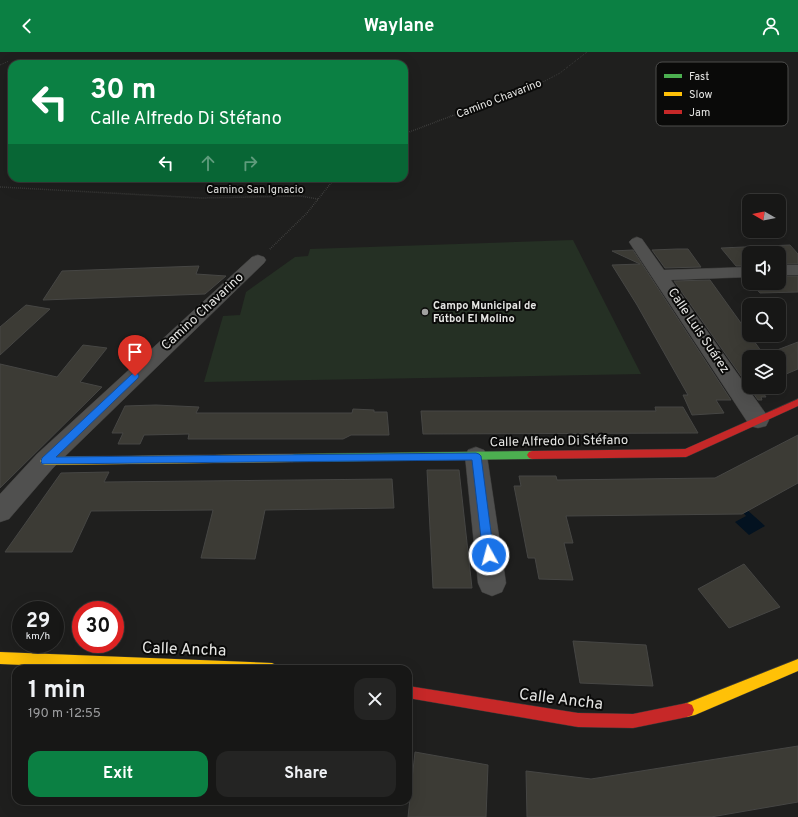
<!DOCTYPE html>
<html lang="en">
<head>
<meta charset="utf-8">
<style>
  :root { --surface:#171716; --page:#242423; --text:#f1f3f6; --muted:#9e9fa1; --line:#363635; --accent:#0b8043 }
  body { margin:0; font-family:Overpass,sans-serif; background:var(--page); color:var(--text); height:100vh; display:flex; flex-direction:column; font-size:15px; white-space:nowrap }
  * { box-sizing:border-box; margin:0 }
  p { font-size:13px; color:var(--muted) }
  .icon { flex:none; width:22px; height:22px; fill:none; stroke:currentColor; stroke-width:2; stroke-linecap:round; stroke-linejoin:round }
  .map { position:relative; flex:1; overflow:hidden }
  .details { position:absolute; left:12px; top:613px; width:400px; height:140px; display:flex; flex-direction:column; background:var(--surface); border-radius:12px; box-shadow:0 4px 16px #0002,0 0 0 1px var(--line) }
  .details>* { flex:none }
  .top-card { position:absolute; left:8px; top:8px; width:400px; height:122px; border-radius:12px; box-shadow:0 4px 16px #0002,0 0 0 1px var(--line); background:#0b8043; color:#fff; overflow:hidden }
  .needle { width:26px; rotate:279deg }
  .tools { position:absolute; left:742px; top:142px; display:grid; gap:8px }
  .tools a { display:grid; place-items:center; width:44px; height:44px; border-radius:8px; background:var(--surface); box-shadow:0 4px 16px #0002,0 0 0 1px var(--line); font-size:20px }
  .speed { position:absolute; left:12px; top:549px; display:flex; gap:8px; font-size:20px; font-weight:700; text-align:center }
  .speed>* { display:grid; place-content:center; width:52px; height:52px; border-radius:50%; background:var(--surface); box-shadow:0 4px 16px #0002,0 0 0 1px var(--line); line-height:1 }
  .speed small { font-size:10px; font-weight:400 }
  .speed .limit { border:6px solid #d22; background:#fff; color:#111 }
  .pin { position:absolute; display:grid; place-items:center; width:34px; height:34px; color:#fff; margin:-41px -17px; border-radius:50% 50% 50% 0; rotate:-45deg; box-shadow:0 0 4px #0007 }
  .pin .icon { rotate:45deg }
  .me { position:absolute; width:44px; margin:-22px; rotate:353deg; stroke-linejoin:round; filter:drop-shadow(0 0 3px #0008) }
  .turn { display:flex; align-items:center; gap:14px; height:84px; padding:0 16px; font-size:18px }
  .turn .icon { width:52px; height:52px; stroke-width:2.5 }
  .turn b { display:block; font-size:28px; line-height:34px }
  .lanes { display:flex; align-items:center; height:38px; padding:0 16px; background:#0003; justify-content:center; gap:20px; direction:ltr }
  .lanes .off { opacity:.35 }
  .round { display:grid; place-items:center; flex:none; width:42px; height:42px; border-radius:12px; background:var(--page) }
  .summary { display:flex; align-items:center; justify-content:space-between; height:68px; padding:0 16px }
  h1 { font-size:24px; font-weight:700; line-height:30px }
  .cta { display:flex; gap:8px; margin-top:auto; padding:8px 16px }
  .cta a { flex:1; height:46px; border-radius:12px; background:var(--accent); color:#fff; font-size:16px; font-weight:700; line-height:46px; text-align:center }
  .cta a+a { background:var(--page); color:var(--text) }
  header { display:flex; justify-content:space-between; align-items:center; height:52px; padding:0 16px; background:var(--accent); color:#fff; font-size:18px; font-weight:700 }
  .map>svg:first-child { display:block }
</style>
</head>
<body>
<header><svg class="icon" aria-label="back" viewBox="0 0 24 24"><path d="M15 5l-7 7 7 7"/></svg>Waylane<svg class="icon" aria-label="person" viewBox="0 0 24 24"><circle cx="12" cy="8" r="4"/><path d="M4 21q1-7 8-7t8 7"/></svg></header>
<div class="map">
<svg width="798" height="765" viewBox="0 0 798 765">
  <rect width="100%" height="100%" fill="#1f1f1e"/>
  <polygon fill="#253024" points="573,188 641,322 204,330 223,264 240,263 246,240 295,205 308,204 310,197"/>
  <polygon fill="#031220" points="745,456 765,474 749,483 735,470 746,464 741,458"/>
  <g fill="#3c3b35" stroke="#464644">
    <polygon points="790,193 798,202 798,212 779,212 779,201 749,201 749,214 736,214 721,196"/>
    <polygon points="677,197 688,197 701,215 665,216 652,198"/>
    <polygon points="633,198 731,348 716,348 724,361 692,363 683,343 688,343 637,253 612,213 640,212 612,199"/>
    <polygon points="199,214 196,222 226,224 205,242 43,248 62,219"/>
    <polygon points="779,224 798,224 798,240 760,241 751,231 779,231"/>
    <polygon points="710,228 764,303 798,290 798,317 779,325 779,305 749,305 749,335 770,335 774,341 764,342 766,345 761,345 762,348 758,348 674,229"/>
    <polygon points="26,253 50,257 0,303 0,275"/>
    <polygon points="83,293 107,296 80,330 102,335 0,436 0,312 57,325"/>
    <polygon points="156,353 199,355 196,361 352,361 353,357 374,358 374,360 387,360 389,383 351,383 343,387 188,387 189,382 144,383 140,392 118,392 123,381 112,381 125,354"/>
    <polygon points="655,355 683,355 698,381 423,382 421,359 656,359"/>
    <polygon points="798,383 798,431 742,462 566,464 573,491 564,491 573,528 539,527 535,506 528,506 514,434 521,434 519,424 556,424 557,428 715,426"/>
    <polygon points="427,418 459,418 472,536 433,536"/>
    <polygon points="109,420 104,430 392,427 394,456 265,458 255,507 201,506 213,458 91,459 72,500 5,500 61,421"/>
    <polygon points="744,512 780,555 729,576 698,537"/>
    <polygon points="573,589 646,593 653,634 580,631"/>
    <polygon points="798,694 798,750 711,765 527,765 526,719 591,727"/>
    <polygon points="415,700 488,713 486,765 408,765"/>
  </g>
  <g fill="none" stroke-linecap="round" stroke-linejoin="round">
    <g stroke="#393938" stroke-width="1">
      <g id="street">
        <polygon points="637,185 642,187 664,218 749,215 749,225 671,228 766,362 769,368 766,374 758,376 750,374 629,190 632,187"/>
        <polygon points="258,203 264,205 266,208 264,211 53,416 9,467 0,470 0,442 37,402 252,205"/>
        <rect x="779" y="213" width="19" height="10"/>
        <polygon points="476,395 484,398 487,404 506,531 502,540 492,544 482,540 478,531 465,404 468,398"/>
      </g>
    </g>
    <g stroke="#393938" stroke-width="1">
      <polygon id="fast" points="532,399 535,400 537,403 535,406 532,407 292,410 289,409 287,406 289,403 292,402"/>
    </g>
    <g stroke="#393938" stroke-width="1">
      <g id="slow">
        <polygon points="292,402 295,403 297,406 295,409 292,410 45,413 42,412 40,409 42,406 45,405"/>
        <polygon points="0,600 272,611 276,613 278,617 119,617 0,612"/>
        <polygon points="798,607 798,619 695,663 687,665 682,663 680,658 682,653"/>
      </g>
    </g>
    <g stroke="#393938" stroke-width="1">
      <g id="jam">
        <polygon points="798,347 798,354 686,405 532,407 529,406 527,403 529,400 532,399 685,397"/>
        <polygon points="408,634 578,661 633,662 687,651 692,653 694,658 692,663 687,665 633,676 578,675 408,646"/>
      </g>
    </g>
    <g stroke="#545453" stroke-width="1" stroke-dasharray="0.5 1.5" stroke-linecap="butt">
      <polyline points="0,13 9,9"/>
      <polyline points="452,64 545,29 560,21 587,0"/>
    </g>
    <g stroke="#545453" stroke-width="1.5" stroke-dasharray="0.5 1.5" stroke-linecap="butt">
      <polyline points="404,82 454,63"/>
      <polyline points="0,135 201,146 301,144 318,147"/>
      <polyline points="270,197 307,161 335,126"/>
    </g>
    <use href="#street" fill="#50504f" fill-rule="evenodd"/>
    <use href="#fast" fill="#4caf50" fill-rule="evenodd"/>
    <use href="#slow" fill="#ffc107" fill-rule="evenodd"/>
    <use href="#jam" fill="#c62828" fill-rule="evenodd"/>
  </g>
  <polygon fill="#1a73e8" stroke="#114b97" points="135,321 138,322 139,324 138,326 56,405 476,401 479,402 481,404 494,503 492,507 489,508 485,507 483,503 472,408 42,412 41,409 42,406 132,322"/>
  <circle fill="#a0a09f" stroke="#0a0a09" stroke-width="1.5" cx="425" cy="260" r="4"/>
  <g text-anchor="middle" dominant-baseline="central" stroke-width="4" stroke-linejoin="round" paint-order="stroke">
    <g font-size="11" fill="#e6e6e4" stroke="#0a0a09">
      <text transform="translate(499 47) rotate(-21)">Camino Chavarino</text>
      <text x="255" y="138">Camino San Ignacio</text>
    </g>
    <g font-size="11" font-weight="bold" fill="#e6e6e4" stroke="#0a0a09" text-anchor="start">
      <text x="433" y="254">Campo Municipal de<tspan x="433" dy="13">Fútbol El Molino</tspan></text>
    </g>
    <g font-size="13" fill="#e6e6e4" stroke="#0a0a09">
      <text transform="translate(203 260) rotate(-43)">Camino Chavarino</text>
      <text transform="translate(698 279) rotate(56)">Calle Luis Suárez</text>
      <text transform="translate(559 390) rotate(-1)">Calle Alfredo Di Stéfano</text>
    </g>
    <g font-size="16" fill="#e6e6e4" stroke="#0a0a09">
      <text transform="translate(184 598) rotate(2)">Calle Ancha</text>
      <text transform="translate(561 648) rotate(7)">Calle Ancha</text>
    </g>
  </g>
  <rect x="656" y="10" width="132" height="64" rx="6" fill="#0a0a09" stroke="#4c4c4b" stroke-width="1"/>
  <rect x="664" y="22" width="18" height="4" fill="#4caf50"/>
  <rect x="664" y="40" width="18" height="4" fill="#ffc107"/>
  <rect x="664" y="58" width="18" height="4" fill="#c62828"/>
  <g font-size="11" fill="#e6e6e4">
    <text x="689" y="28">Fast</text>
    <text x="689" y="46">Slow</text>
    <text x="689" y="64">Jam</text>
  </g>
</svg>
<div class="tools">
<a><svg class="needle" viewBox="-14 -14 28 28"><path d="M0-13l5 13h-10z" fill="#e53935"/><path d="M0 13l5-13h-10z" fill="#9e9fa1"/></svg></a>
<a><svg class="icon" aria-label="sound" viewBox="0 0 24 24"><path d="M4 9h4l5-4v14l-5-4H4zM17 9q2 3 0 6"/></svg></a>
<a><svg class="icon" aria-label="search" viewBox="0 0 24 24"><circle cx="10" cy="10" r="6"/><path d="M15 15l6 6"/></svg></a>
<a><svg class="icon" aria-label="layers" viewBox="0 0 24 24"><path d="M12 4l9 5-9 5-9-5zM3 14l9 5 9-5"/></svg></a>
</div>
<div class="speed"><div>29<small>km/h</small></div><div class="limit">30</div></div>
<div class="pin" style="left:135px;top:324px;background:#d93025"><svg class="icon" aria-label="arrive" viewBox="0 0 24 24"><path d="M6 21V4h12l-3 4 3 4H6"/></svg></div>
<svg class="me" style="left:489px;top:503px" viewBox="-20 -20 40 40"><circle r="17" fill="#1a73e8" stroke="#fff" stroke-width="3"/><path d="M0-11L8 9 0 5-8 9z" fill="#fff"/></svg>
<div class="top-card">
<div class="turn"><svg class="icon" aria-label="left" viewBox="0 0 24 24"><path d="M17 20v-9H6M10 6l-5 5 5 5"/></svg><div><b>30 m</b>Calle Alfredo Di Stéfano</div></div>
<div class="lanes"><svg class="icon" aria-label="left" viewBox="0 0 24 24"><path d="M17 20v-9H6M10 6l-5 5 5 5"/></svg><svg class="icon off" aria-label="ahead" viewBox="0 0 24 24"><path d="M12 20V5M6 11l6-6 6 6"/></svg><svg class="icon off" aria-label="right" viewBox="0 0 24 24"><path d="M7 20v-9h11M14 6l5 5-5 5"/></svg></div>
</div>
<section class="details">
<div class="summary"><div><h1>1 min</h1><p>190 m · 12:55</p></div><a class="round"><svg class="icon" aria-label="close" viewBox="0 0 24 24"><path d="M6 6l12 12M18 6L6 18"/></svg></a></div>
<div class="cta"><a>Exit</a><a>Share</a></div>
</section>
</div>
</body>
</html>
